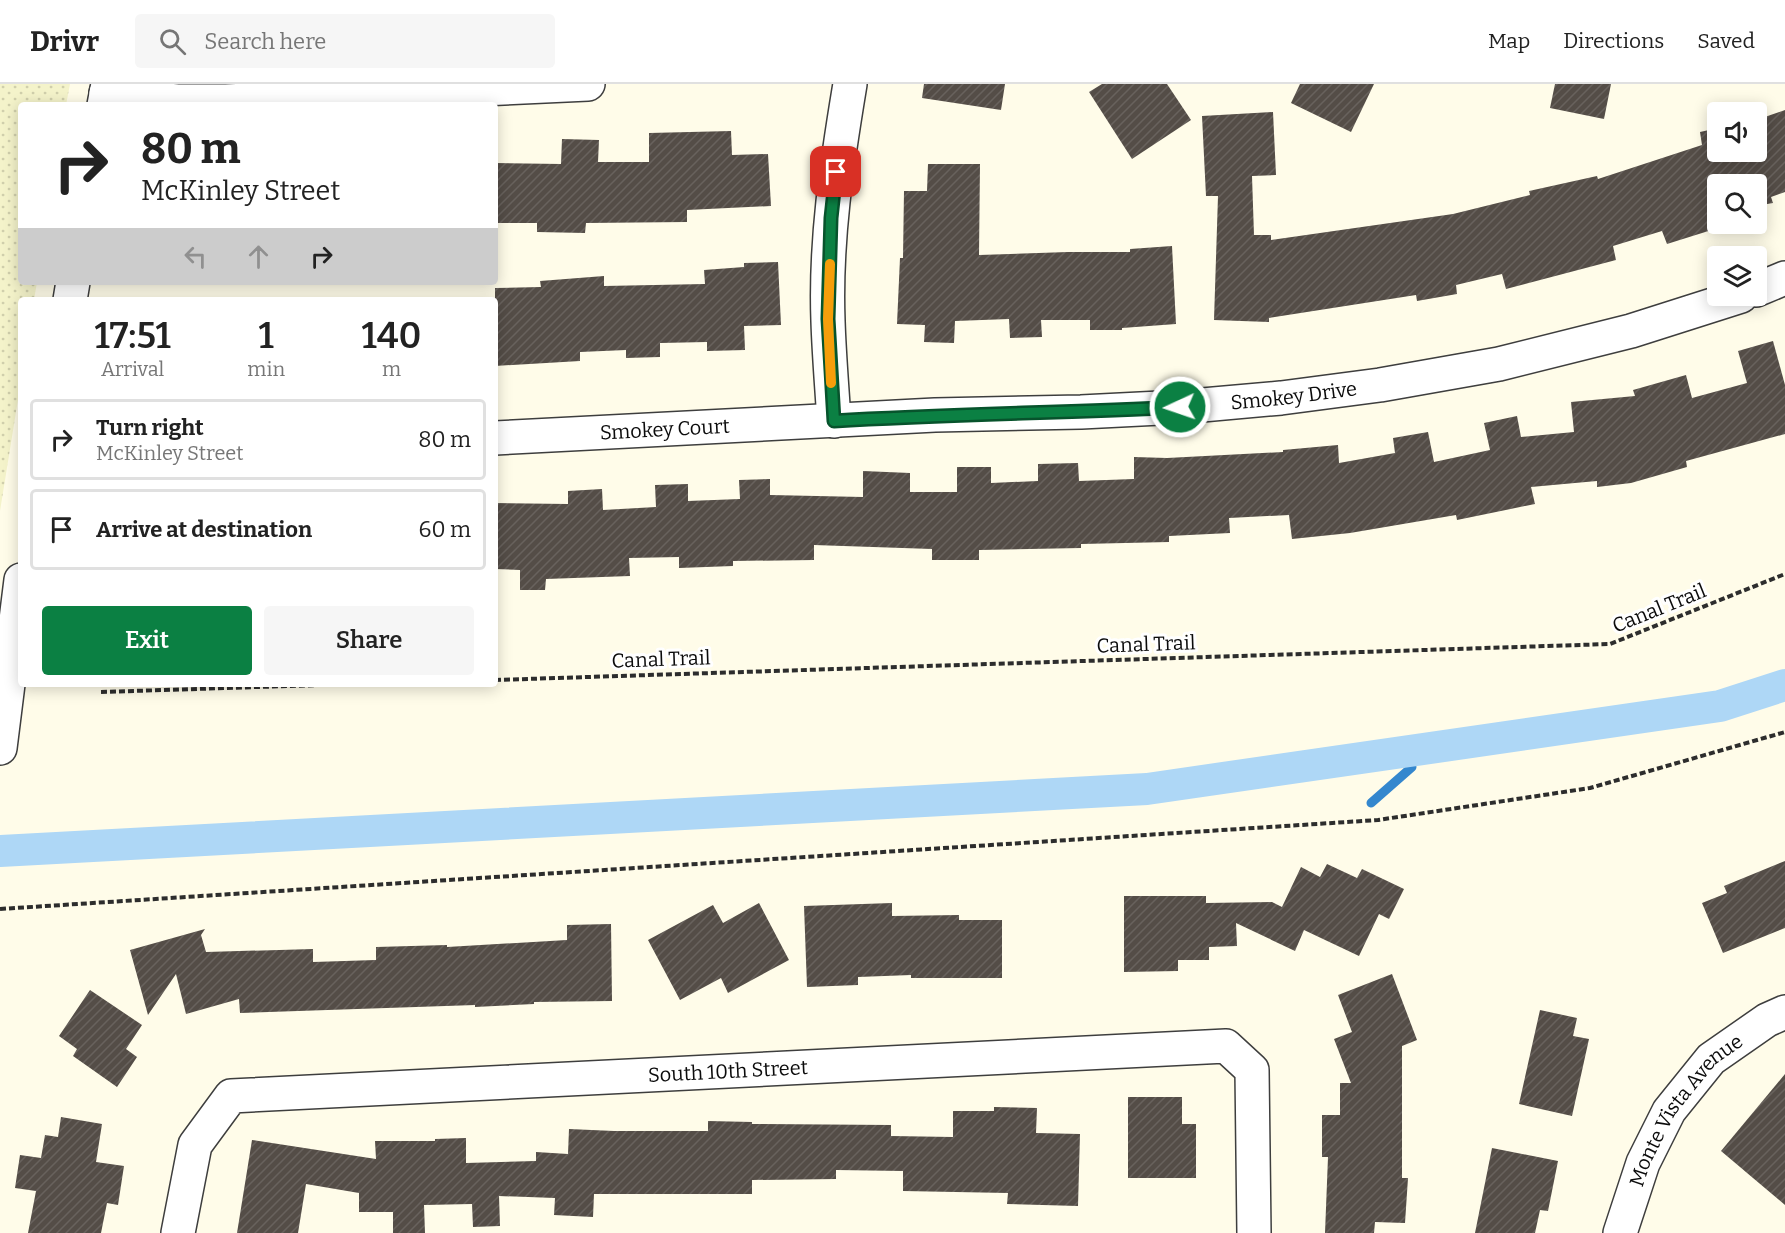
<!DOCTYPE html>
<html lang="en">
<head>
<meta charset="utf-8">
<style>
  :root { --surface:#fff; --page:#f6f6f6; --text:#222; --muted:#767676; --line:#e0e0e0; --accent:#0b8043 }
  body { margin:0; font-family:Bitter,serif; background:var(--page); color:var(--text); height:100vh; display:flex; flex-direction:column; font-size:22px; white-space:nowrap }
  * { box-sizing:border-box; margin:0 }
  p { font-size:20px; color:var(--muted) }
  .icon { flex:none; width:33px; height:33px; fill:none; stroke:currentColor; stroke-width:2; stroke-linecap:round; stroke-linejoin:round }
  .map { position:relative; flex:1; overflow:hidden }
  .details { position:absolute; left:18px; top:213px; width:480px; height:390px; display:flex; flex-direction:column; background:var(--surface); border-radius:6px; box-shadow:0 3px 15px #0003 }
  .details>* { flex:none }
  .hud { position:absolute; left:18px; top:18px; width:480px; height:183px; border-radius:6px; box-shadow:0 3px 15px #0003; background:#fff; color:var(--text); overflow:hidden }
  .buttons { position:absolute; left:1707px; top:18px; display:grid; gap:12px }
  .buttons a { display:grid; place-items:center; width:60px; height:60px; border-radius:6px; background:var(--surface); box-shadow:0 3px 15px #0003; font-size:30px }
  .pin { position:absolute; display:grid; place-items:center; width:51px; height:51px; color:#fff; margin:-26px; border-radius:12px; box-shadow:0 3px 9px #0006 }
  .me { position:absolute; width:66px; margin:-33px; rotate:267deg; stroke-linejoin:round; filter:drop-shadow(0 0 4px #0008) }
  .turn { display:flex; align-items:center; gap:21px; height:126px; padding:0 24px; font-size:27px }
  .turn .icon { width:78px; height:78px; stroke-width:2.5 }
  .turn b { display:block; font-size:42px; line-height:51px }
  .lanes { display:flex; align-items:center; height:57px; padding:0 24px; background:#0003; justify-content:center; gap:30px; direction:ltr }
  .lanes .off { opacity:.35 }
  .eta { display:flex; justify-content:space-evenly; align-items:center; height:102px; text-align:center }
  .eta b { font-size:36px; font-weight:600; line-height:42px }
  .cta { display:flex; gap:12px; margin-top:auto; padding:12px 24px }
  .cta a { flex:1; height:69px; border-radius:6px; background:var(--accent); color:#fff; font-size:24px; font-weight:600; line-height:69px; text-align:center }
  .cta a+a { background:var(--page); color:var(--text) }
  ul { padding:0; list-style:none }
  li { display:flex; align-items:center; gap:18px; height:81px; margin:0 12px 9px; padding:0 12px; border:3px solid var(--line); border-radius:6px }
  li div { flex:1 }
  li b { display:block; font-size:22px }
  li em { font-style:normal }
  header { display:flex; align-items:center; gap:36px; box-sizing:border-box; height:84px; padding:0 30px; background:var(--surface); border-bottom:2px solid var(--line) }
  header strong { font-size:28px }
  nav { display:flex; gap:33px; margin-inline-start:auto; font-size:21px }
  .search { width:420px; height:54px; background:var(--page); display:flex; align-items:center; gap:15px; box-sizing:border-box; padding:0 21px; border-radius:6px; color:var(--muted); font-size:22px }
  .map>svg:first-child { display:block }
</style>
</head>
<body>
<header>
<strong>Drivr</strong>
<div class="search"><svg class="icon" aria-label="search" viewBox="0 0 24 24"><circle cx="10" cy="10" r="6"/><path d="M15 15l6 6"/></svg>Search here</div>
<nav><a>Map</a><a>Directions</a><a>Saved</a></nav>
</header>
<div class="map">
<svg width="1785" height="1149" viewBox="0 0 1785 1149">
  <defs>
    <pattern id="farmland-dots" width="8" height="8" patternUnits="userSpaceOnUse" patternTransform="scale(1.5)"><rect width="8" height="8" fill="#f4f3ca"/><path d="M2 2h.1M6 6h.1" fill="none" stroke="#d0cfac" stroke-width="1.8" stroke-linecap="round"/></pattern>
    <pattern id="building-hatch" width="6" height="6" patternUnits="userSpaceOnUse" patternTransform="scale(1.5)"><rect width="6" height="6" fill="#544d47"/><path d="M-1 1l2-2M0 6l6-6M5 7l2-2" fill="none" stroke="#68625d"/></pattern>
  </defs>
  <rect width="100%" height="100%" fill="#fffce9"/>
  <polygon fill="url(#farmland-dots)" points="0,0 70,0 66,21 21,21 21,198 37,198 34,216 21,216 21,297 0,427"/>
  <g fill="none" stroke-linecap="round" stroke-linejoin="round">
    <polyline stroke="#3487ce" stroke-width="9" points="1371,719 1412,683"/>
    <polyline stroke="#aed7f6" stroke-width="32" points="0,767 1147,705 1720,622 1785,601"/>
  </g>
  <g fill="url(#building-hatch)">
    <polygon points="924,0 1005,0 1001,26 922,14"/>
    <polygon points="1102,0 1167,0 1191,36 1132,75 1089,8"/>
    <polygon points="1300,0 1374,0 1351,48 1291,19"/>
    <polygon points="1555,0 1611,0 1604,35 1550,24"/>
    <polygon points="1785,26 1785,108 1771,113 1773,119 1756,122 1756,100 1718,100 1718,144 1667,160 1662,147 1613,162 1616,176 1506,205 1502,190 1456,201 1457,210 1417,217 1416,211 1269,234 1269,238 1214,236 1218,112 1206,112 1202,32 1273,28 1276,91 1252,92 1254,151 1271,151 1271,156 1453,130 1530,111 1529,107 1597,92 1598,95 1702,61 1700,48 1718,44 1718,68 1756,68 1756,36"/>
    <polygon points="731,47 732,71 768,70 771,122 687,126 687,138 586,139 585,149 537,148 537,139 495,139 495,79 561,80 562,55 599,56 598,78 649,78 649,49"/>
    <polygon points="928,80 980,80 979,171 1068,168 1130,168 1130,165 1172,162 1176,240 1122,244 1122,246 1090,246 1090,236 1041,236 1042,253 1010,254 1009,235 955,237 954,259 924,258 925,241 897,240 900,174 903,174 904,107 927,107"/>
    <polygon points="778,178 781,241 744,242 745,266 707,267 707,258 660,259 660,273 626,274 626,266 580,268 580,277 495,282 495,204 541,203 540,197 604,192 604,202 705,200 704,186 744,183 744,179"/>
    <polygon points="1773,257 1785,301 1785,350 1686,377 1687,383 1631,399 1597,403 1597,397 1531,403 1535,420 1457,436 1456,431 1350,449 1292,455 1289,431 1229,434 1230,449 1169,452 1169,458 1081,460 1081,464 979,466 979,476 932,476 932,465 814,461 814,476 733,477 733,482 679,484 679,473 629,474 630,492 546,495 545,506 520,506 520,486 495,485 495,419 568,420 568,407 602,405 603,426 656,423 655,401 688,400 688,417 740,415 739,396 770,395 770,411 863,413 863,387 910,389 910,408 957,408 957,383 991,383 991,399 1038,397 1038,380 1078,379 1079,397 1134,395 1134,373 1167,374 1283,368 1283,366 1338,361 1339,379 1395,369 1393,354 1428,348 1434,378 1490,366 1484,339 1517,332 1521,353 1574,348 1571,318 1635,312 1633,306 1686,291 1692,314 1747,299 1738,267"/>
    <polygon points="1785,777 1785,844 1723,869 1702,819 1727,809 1724,802"/>
    <polygon points="1327,780 1357,794 1362,785 1404,805 1389,835 1379,830 1359,872 1304,846 1295,867 1236,839 1237,862 1209,863 1209,876 1178,876 1178,887 1124,888 1124,812 1206,812 1206,819 1272,818 1282,823 1301,783 1320,793"/>
    <polygon points="759,819 789,876 728,909 721,894 680,916 648,856 713,821 723,839"/>
    <polygon points="892,819 892,832 959,831 959,836 1002,836 1002,894 911,894 911,891 858,893 858,901 807,903 804,822"/>
    <polygon points="611,840 612,917 534,918 534,920 475,923 475,921 240,929 239,915 186,930 176,890 148,931 130,866 205,845 201,851 206,868 313,865 313,878 376,876 376,863 447,861 447,863 567,856 567,841"/>
    <polygon points="1392,890 1417,956 1402,962 1402,1094 1408,1094 1405,1139 1375,1138 1374,1149 1325,1149 1328,1073 1322,1073 1322,1031 1340,1031 1340,999 1351,999 1334,955 1352,948 1338,911"/>
    <polygon points="90,906 142,941 126,965 137,973 117,1003 73,972 77,965 59,952"/>
    <polygon points="1540,926 1577,934 1573,952 1589,955 1572,1032 1519,1020"/>
    <polygon points="1785,990 1785,1121 1721,1067"/>
    <polygon points="1128,1013 1182,1013 1182,1040 1196,1040 1196,1094 1128,1094"/>
    <polygon points="994,1023 1037,1024 1036,1049 1080,1050 1078,1122 1007,1120 1008,1109 903,1107 903,1087 836,1086 836,1095 752,1096 752,1110 594,1110 593,1133 554,1131 555,1114 499,1112 500,1142 473,1143 472,1120 424,1121 425,1149 393,1149 393,1128 359,1128 359,1109 306,1100 298,1149 237,1149 252,1056 376,1075 375,1057 435,1057 435,1055 466,1054 466,1079 536,1077 536,1068 568,1070 569,1045 614,1047 708,1047 708,1037 752,1038 752,1040 891,1041 891,1052 953,1053 953,1027 994,1027"/>
    <polygon points="61,1033 102,1040 96,1078 124,1082 118,1121 107,1119 101,1149 28,1149 36,1107 15,1104 20,1071 41,1074 45,1051 58,1053"/>
    <polygon points="1492,1064 1558,1077 1548,1127 1540,1126 1535,1149 1475,1149"/>
  </g>
  <g fill="none" stroke-linecap="round" stroke-linejoin="round">
    <g stroke="#3e3e3e" stroke-width="36">
      <g id="minor">
        <polyline points="106,9 177,17 226,17 588,0"/>
        <polyline points="1756,206 1785,194"/>
        <path d="M 834,337 C 832,304 829,270 828,237 C 825,157 837,78 850,0"/>
        <path id="s1" d="M 495,354 L 935,331 L 1081,328 L 1180,323 L 1281,314 L 1380,301 L 1499,280 L 1631,247 L 1741,212"/>
        <path id="s2" d="M 178,1149 L 195,1061 L 231,1012 L 1226,962 L 1252,986 L 1254,1149"/>
        <path id="s3" d="M 1620,1149 L 1643,1079 L 1669,1027 L 1711,975 L 1767,936 L 1785,928"/>
      </g>
    </g>
    <g stroke="#3e3e3e" stroke-width="36">
      <g id="tertiary">
        <polyline points="104,21 108,0"/>
        <polyline points="70,216 73,198"/>
        <polyline points="0,664 21,496"/>
      </g>
    </g>
    <g stroke="#2d2d2d" stroke-width="4" stroke-dasharray="6 3" stroke-linecap="butt">
      <polyline points="495,596 1610,560 1785,490"/>
      <polyline points="101,608 352,600"/>
      <polyline points="0,825 1378,736 1590,704 1785,648"/>
    </g>
    <use href="#minor" stroke="#fff" stroke-width="33"/>
    <use href="#tertiary" stroke="#fff" stroke-width="33"/>
  </g>
  <g fill="none" stroke-linecap="round" stroke-linejoin="round">
    <g stroke="#07532c" stroke-width="15">
      <path id="route" d="M 836,88 L 831,134 L 828,235 L 834,337 C 949,330 1065,329 1180,323"/>
    </g>
    <use href="#route" stroke="#0b8043" stroke-width="10"/>
    <polyline stroke="#f59e0b" stroke-width="10" points="830,180 828,235 831,299"/>
  </g>
  <g text-anchor="middle" dominant-baseline="central" stroke-width="6" stroke-linejoin="round" paint-order="stroke">
    <g font-size="20" fill="#0b0b0b" stroke="#fff">
      <text stroke="none"><textPath href="#s1" startOffset="800">Smokey Drive</textPath></text>
      <text stroke="none"><textPath href="#s1" startOffset="170">Smokey Court</textPath></text>
      <text transform="translate(1659 524) rotate(-22)">Canal Trail</text>
      <text transform="translate(1146 560) rotate(-2)">Canal Trail</text>
      <text transform="translate(661 575) rotate(-2)">Canal Trail</text>
      <text stroke="none"><textPath href="#s2" startOffset="648">South 10th Street</textPath></text>
      <text stroke="none"><textPath href="#s3" startOffset="142">Monte Vista Avenue</textPath></text>
    </g>
  </g>
</svg>
<div class="buttons">
<a><svg class="icon" aria-label="sound" viewBox="0 0 24 24"><path d="M4 9h4l5-4v14l-5-4H4zM17 9q2 3 0 6"/></svg></a>
<a><svg class="icon" aria-label="search" viewBox="0 0 24 24"><circle cx="10" cy="10" r="6"/><path d="M15 15l6 6"/></svg></a>
<a><svg class="icon" aria-label="layers" viewBox="0 0 24 24"><path d="M12 4l9 5-9 5-9-5zM3 14l9 5 9-5"/></svg></a>
</div>
<div class="pin" style="left:836px;top:88px;background:#d93025"><svg class="icon" aria-label="arrive" viewBox="0 0 24 24"><path d="M6 21V4h12l-3 4 3 4H6"/></svg></div>
<svg class="me" style="left:1180px;top:323px" viewBox="-20 -20 40 40"><circle r="17" fill="#0b8043" stroke="#fff" stroke-width="3"/><path d="M0-11L8 9 0 5-8 9z" fill="#fff"/></svg>
<div class="hud">
<div class="turn"><svg class="icon" aria-label="right" viewBox="0 0 24 24"><path d="M7 20v-9h11M14 6l5 5-5 5"/></svg><div><b>80 m</b>McKinley Street</div></div>
<div class="lanes"><svg class="icon off" aria-label="left" viewBox="0 0 24 24"><path d="M17 20v-9H6M10 6l-5 5 5 5"/></svg><svg class="icon off" aria-label="ahead" viewBox="0 0 24 24"><path d="M12 20V5M6 11l6-6 6 6"/></svg><svg class="icon" aria-label="right" viewBox="0 0 24 24"><path d="M7 20v-9h11M14 6l5 5-5 5"/></svg></div>
</div>
<section class="details">
<div class="eta">
<div><b>17:51</b><p>Arrival</p></div>
<div><b>1</b><p>min</p></div>
<div><b>140</b><p>m</p></div>
</div>
<ul>
<li><svg class="icon" aria-label="right" viewBox="0 0 24 24"><path d="M7 20v-9h11M14 6l5 5-5 5"/></svg><div><b>Turn right</b><p>McKinley Street</p></div><em>80 m</em></li>
<li><svg class="icon" aria-label="arrive" viewBox="0 0 24 24"><path d="M6 21V4h12l-3 4 3 4H6"/></svg><div><b>Arrive at destination</b></div><em>60 m</em></li>
</ul>
<div class="cta"><a>Exit</a><a>Share</a></div>
</section>
</div>
</body>
</html>
